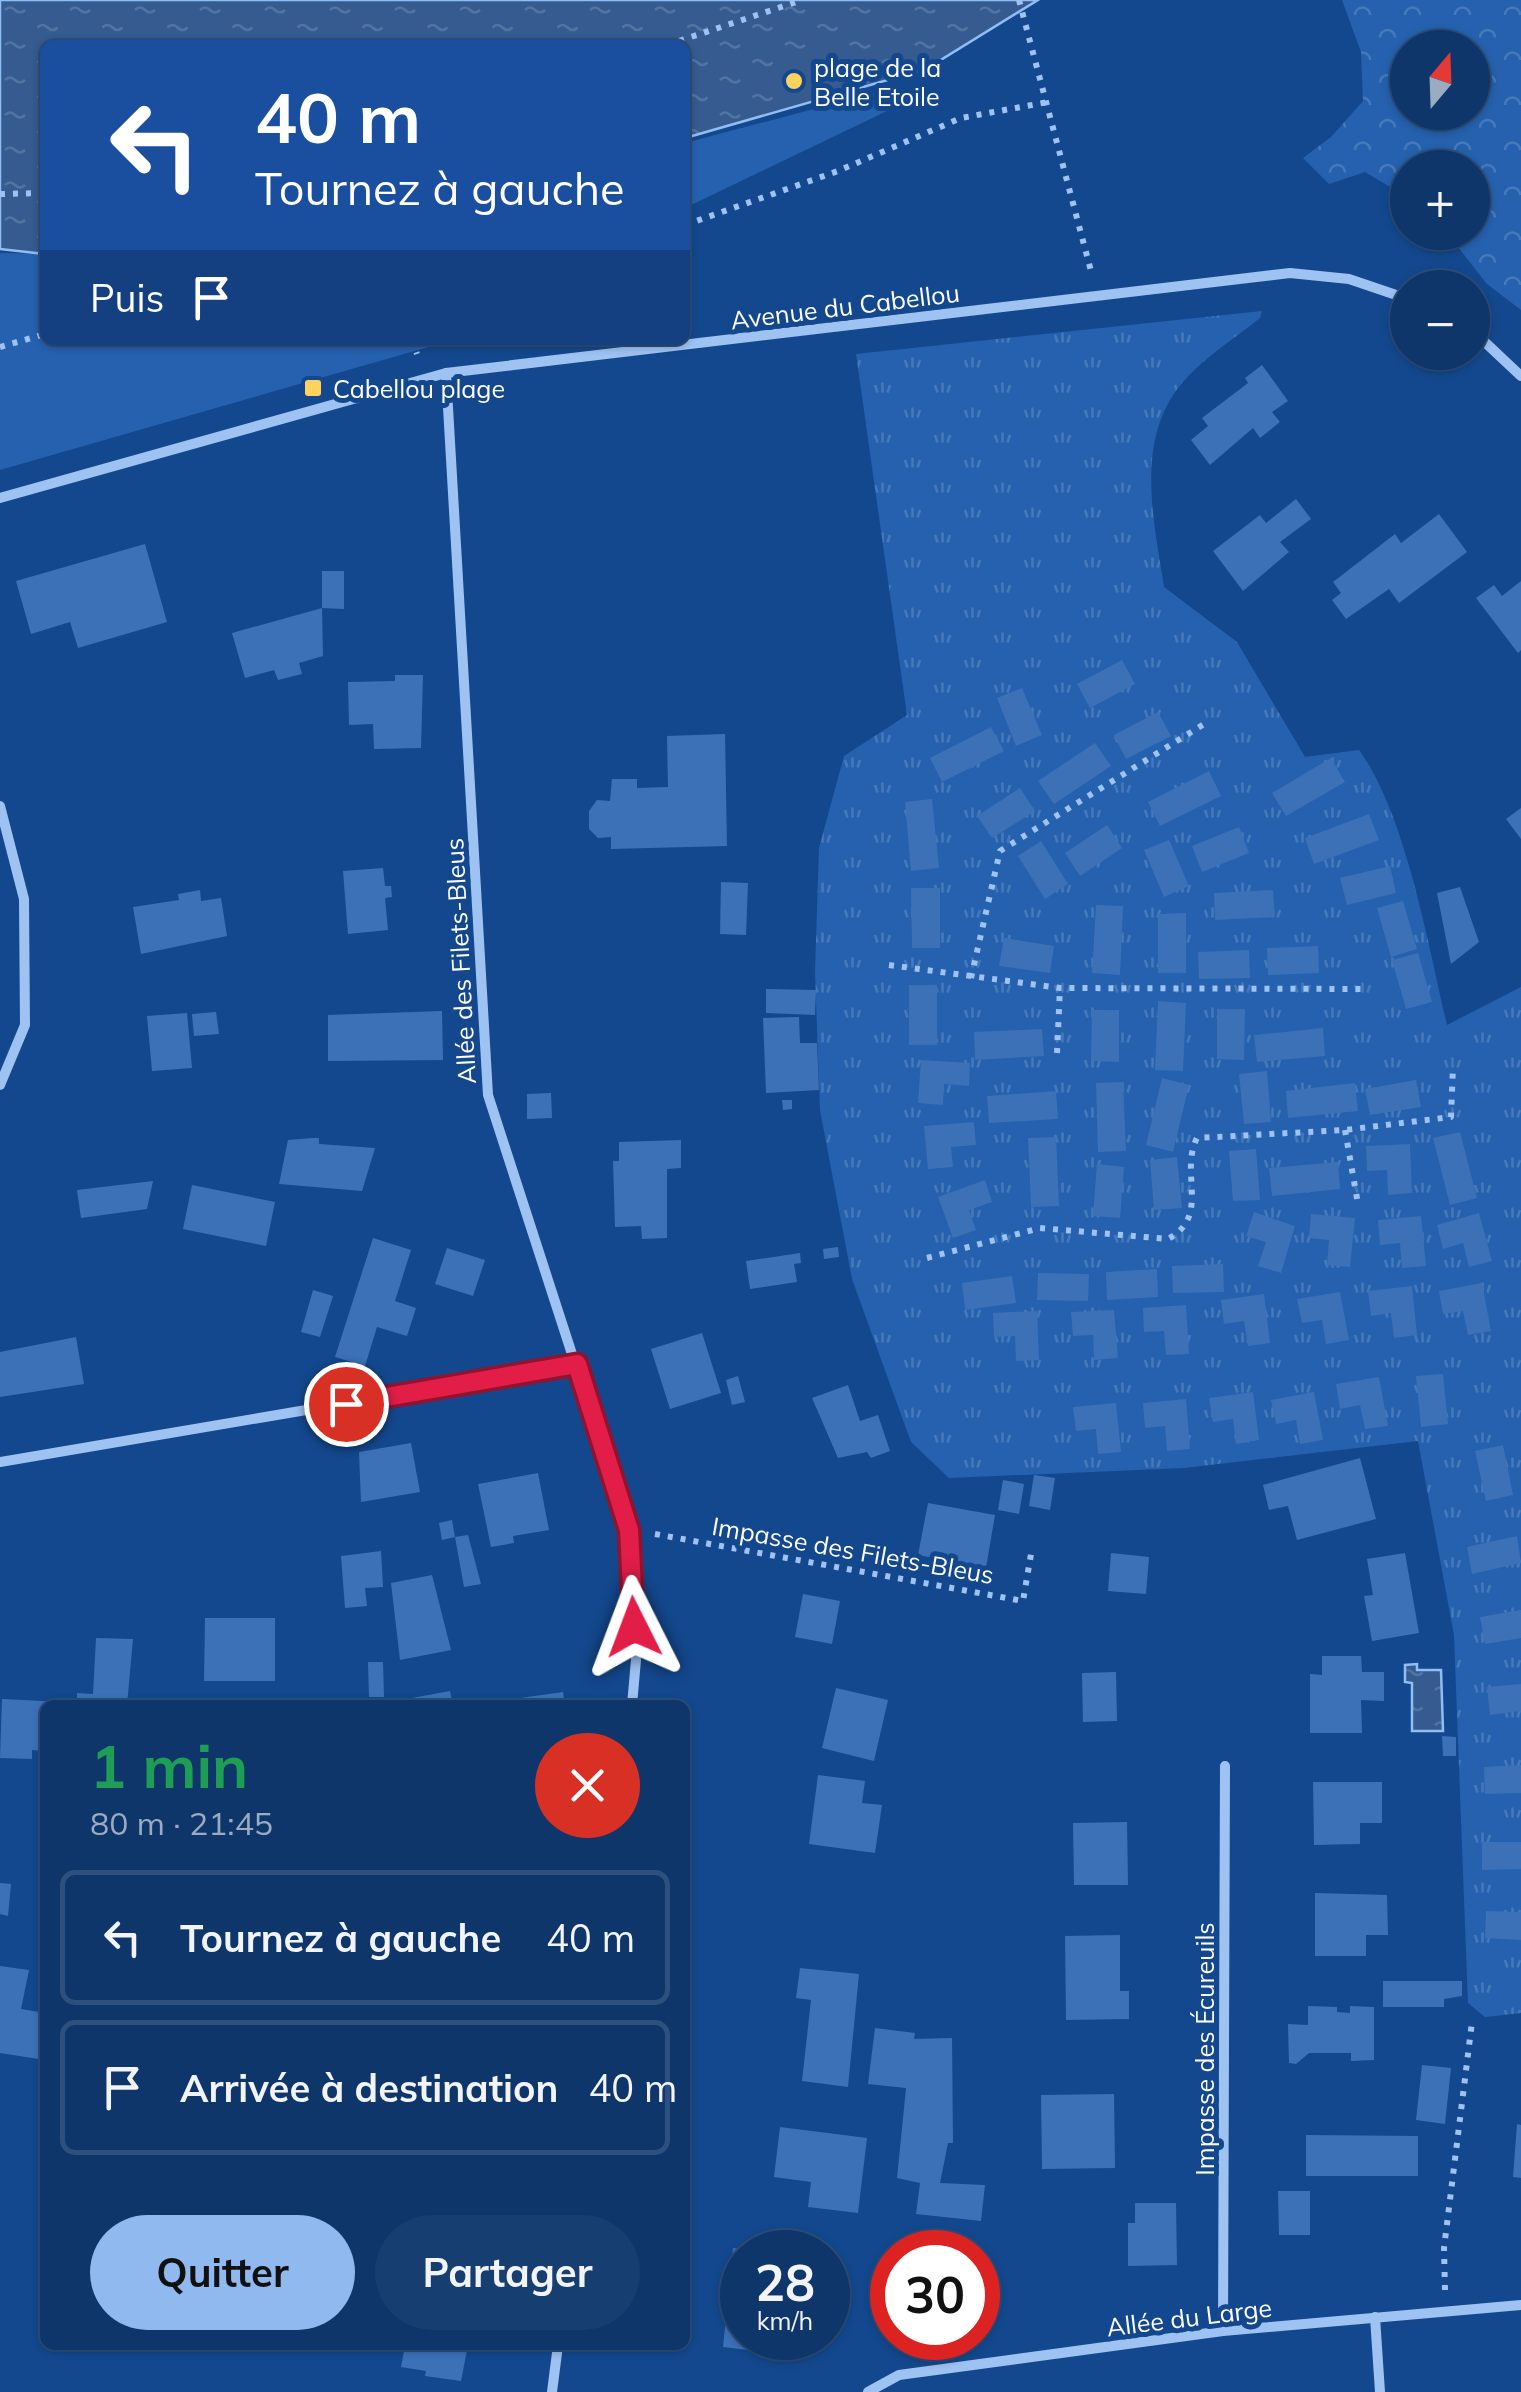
<!DOCTYPE html>
<html lang="fr">
<head>
<meta charset="utf-8">
<style>
  :root { --surface:#0e366a; --page:#173e70; --text:#f1f3f6; --muted:#9babc1; --line:#2e507e; --accent:#90b9f0 }
  body { margin:0; font-family:Mulish,sans-serif; background:var(--page); color:var(--text); height:100vh; display:flex; flex-direction:column; font-size:38px; white-space:nowrap }
  * { box-sizing:border-box; margin:0 }
  p { font-size:32px; color:var(--muted) }
  .icon { flex:none; width:55px; height:55px; fill:none; stroke:currentColor; stroke-width:2; stroke-linecap:round; stroke-linejoin:round }
  .map { position:relative; flex:1; overflow:hidden }
  .details { position:absolute; left:40px; top:1700px; width:650px; height:650px; display:flex; flex-direction:column; background:var(--surface); border-radius:15px; box-shadow:0 2px 8px #0004,0 0 0 2px var(--line) }
  .details>* { flex:none }
  .hud { position:absolute; left:40px; top:40px; width:650px; height:305px; border-radius:15px; box-shadow:0 2px 8px #0004,0 0 0 2px var(--line); background:#1a4fa0; color:#fff; overflow:hidden }
  .needle { width:65px; rotate:19deg }
  .tools { position:absolute; left:1390px; top:30px; display:grid; gap:20px }
  .tools a { display:grid; place-items:center; width:100px; height:100px; border-radius:50%; background:var(--surface); box-shadow:0 2px 8px #0004,0 0 0 2px var(--line); font-size:50px }
  .speed { position:absolute; left:720px; top:2230px; display:flex; gap:20px; font-size:50px; font-weight:700; text-align:center }
  .speed>* { display:grid; place-content:center; width:130px; height:130px; border-radius:50%; background:var(--surface); box-shadow:0 2px 8px #0004,0 0 0 2px var(--line); line-height:1 }
  .speed small { font-size:25px; font-weight:400 }
  .speed .limit { border:15px solid #d22; background:#fff; color:#111 }
  .pin { position:absolute; display:grid; place-items:center; width:85px; height:85px; color:#fff; margin:-42px; border:5px solid #fff; border-radius:50%; box-shadow:0 2px 10px #0007 }
  .me { position:absolute; width:110px; margin:-55px; rotate:357deg; stroke-linejoin:round; filter:drop-shadow(0 0 8px #0008) }
  .turn { display:flex; align-items:center; gap:35px; height:210px; padding:0 50px; font-size:45px }
  .turn .icon { width:130px; height:130px; stroke-width:2.5 }
  .turn b { display:block; font-size:70px; line-height:85px }
  .then { display:flex; align-items:center; height:95px; padding:0 50px; background:#0003; gap:20px; font-size:38px }
  .round { display:grid; place-items:center; flex:none; width:105px; height:105px; border-radius:52px; background:var(--page) }
  .overview { display:flex; align-items:center; justify-content:space-between; height:170px; padding:0 50px }
  h1 { font-size:60px; font-weight:700; line-height:75px; color:#1e9e55 }
  .cta { display:flex; gap:20px; margin-top:auto; padding:20px 50px }
  .cta a { flex:1; height:115px; border-radius:60px; background:var(--accent); color:#111; font-size:40px; font-weight:700; line-height:115px; text-align:center }
  .cta a+a { background:var(--page); color:var(--text) }
  ul { padding:0; list-style:none }
  li { display:flex; align-items:center; gap:30px; height:135px; margin:0 20px 15px; padding:0 30px; border:5px solid var(--line); border-radius:15px }
  li div { flex:1 }
  li b { display:block; font-size:38px }
  li em { font-style:normal }
  .map>svg:first-child { display:block }
</style>
</head>
<body>
<div class="map">
<svg width="1521" height="2392" viewBox="0 0 1521 2392">
  <defs>
    <pattern id="forest-crowns" width="20" height="18" patternUnits="userSpaceOnUse" patternTransform="scale(2.5)"><rect width="20" height="18" fill="#2561ae"/><path d="M2 6a3 3 0 1 1 6 0M12 15a3 3 0 1 1 6 0" fill="none" stroke="#4679ba"/></pattern>
    <pattern id="park-tufts" width="24" height="20" patternUnits="userSpaceOnUse" patternTransform="scale(2.5)"><rect width="24" height="20" fill="#2561ae"/><path d="M3 7l-1-3M5 7V3M7 7l1-3M15 17l-1-3M17 17v-4M19 17l1-3" fill="none" stroke="#4679ba"/></pattern>
    <pattern id="water-ripples" width="26" height="14" patternUnits="userSpaceOnUse" patternTransform="scale(2.5)"><rect width="26" height="14" fill="#355b90"/><path d="M2 4q2-2 4 0t4 0M15 11q2-2 4 0t4 0" fill="none" stroke="#5374a1"/></pattern>
  </defs>
  <rect width="100%" height="100%" fill="#13488e"/>
  <g fill="#2561ae">
    <polygon points="878,92 887,111 685,208 685,143"/>
    <polygon points="0,253 45,254 45,340 453,340 0,470"/>
  </g>
  <path fill="url(#forest-crowns)" fill-rule="evenodd" d="M 1342,0 L 1521,0 L 1521,310 L 1487,284 L 1447,233 L 1472,232 L 1472,168 L 1408,168 L 1407,197 L 1365,172 L 1329,184 L 1303,158 L 1331,137 L 1363,101 L 1361,52 ZM 1408,48 L 1472,48 L 1472,112 L 1408,112 Z"/>
  <path fill="url(#park-tufts)" d="M 1262,311 L 1260,318 C 1234,339 1203,358 1182,383 C 1134,440 1154,521 1164,587 L 1237,642 L 1305,757 L 1359,750 C 1405,812 1429,948 1447,1025 L 1521,987 L 1521,2013 L 1485,2017 L 1468,2003 L 1454,1635 L 1418,1441 L 1184,1468 L 949,1478 L 911,1442 L 852,1279 L 820,1110 L 815,972 L 819,848 L 844,756 L 907,715 L 856,354 Z"/>
  <g fill="url(#water-ripples)" stroke="#90bdf4" stroke-width="2.5">
    <polygon points="0,0 1038,0 926,69 685,138 685,45 45,45 45,254 0,249"/>
    <polygon points="1417,1664 1417,1670 1441,1670 1443,1731 1412,1731 1412,1683 1405,1682 1405,1665"/>
  </g>
  <g fill="#3c71b8">
    <polygon points="1262,365 1288,401 1272,412 1280,422 1260,438 1253,428 1210,465 1191,440 1208,426 1202,418 1248,383 1245,378"/>
    <polygon points="1296,499 1311,519 1280,542 1289,552 1243,591 1213,551 1260,515 1266,523"/>
    <polygon points="1439,514 1467,552 1399,603 1389,589 1346,619 1332,600 1341,593 1333,582 1395,534 1401,543"/>
    <polygon points="145,544 167,622 78,648 70,622 31,634 16,581"/>
    <polygon points="322,571 344,571 344,609 322,608"/>
    <polygon points="1521,581 1521,650 1518,653 1476,598 1494,585 1502,596"/>
    <polygon points="322,608 323,656 299,663 302,674 278,680 274,670 245,678 232,633"/>
    <polygon points="1122,660 1135,684 1090,708 1077,684"/>
    <polygon points="395,675 423,675 421,748 374,749 373,724 349,725 348,682 395,681"/>
    <polygon points="1022,688 1042,735 1016,746 997,698"/>
    <polygon points="1158,712 1171,736 1126,759 1114,735"/>
    <polygon points="991,727 1004,751 942,782 930,758"/>
    <polygon points="725,734 727,846 611,849 611,837 598,838 589,829 589,811 597,800 610,801 612,779 637,779 637,788 668,787 667,736"/>
    <polygon points="1095,743 1111,766 1054,804 1038,781"/>
    <polygon points="1331,758 1345,782 1286,816 1272,793"/>
    <polygon points="1209,771 1221,796 1160,826 1148,802"/>
    <polygon points="1020,788 1035,811 992,838 977,816"/>
    <polygon points="932,799 939,868 911,871 905,802"/>
    <polygon points="1521,808 1521,839 1506,819"/>
    <polygon points="1369,814 1379,840 1314,864 1305,838"/>
    <polygon points="1107,825 1122,848 1080,876 1065,853"/>
    <polygon points="1239,827 1249,853 1202,872 1192,846"/>
    <polygon points="1169,840 1189,886 1164,897 1144,850"/>
    <polygon points="1041,841 1068,884 1045,899 1018,856"/>
    <polygon points="1390,866 1396,893 1347,905 1340,878"/>
    <polygon points="383,868 385,886 391,886 392,897 385,898 388,930 348,934 343,871"/>
    <polygon points="721,882 748,883 746,935 720,934"/>
    <polygon points="1460,887 1479,942 1451,964 1437,893"/>
    <polygon points="911,888 940,888 940,948 912,948"/>
    <polygon points="200,890 201,901 221,898 227,936 141,954 133,907 179,900 178,894"/>
    <polygon points="1273,890 1275,917 1215,920 1214,893"/>
    <polygon points="1403,901 1417,949 1391,957 1377,908"/>
    <polygon points="1096,905 1123,906 1120,975 1092,973"/>
    <polygon points="1186,913 1186,973 1158,973 1158,914"/>
    <polygon points="1004,938 1054,946 1050,973 999,966"/>
    <polygon points="1318,946 1319,973 1268,975 1267,948"/>
    <polygon points="1249,950 1250,978 1199,979 1198,952"/>
    <polygon points="1418,953 1432,1002 1406,1009 1392,960"/>
    <rect x="909" y="985" width="28" height="60"/>
    <polygon points="766,989 816,990 815,1015 766,1013"/>
    <polygon points="1158,1001 1186,1003 1183,1071 1155,1070"/>
    <polygon points="1217,1009 1245,1009 1244,1060 1217,1059"/>
    <polygon points="1092,1010 1119,1010 1119,1062 1091,1061"/>
    <polygon points="442,1011 443,1060 328,1061 328,1015"/>
    <polygon points="216,1012 219,1034 194,1036 192,1014"/>
    <polygon points="187,1013 192,1068 152,1071 147,1016"/>
    <polygon points="799,1017 800,1043 817,1043 819,1090 766,1093 763,1018"/>
    <polygon points="1323,1028 1325,1056 1257,1062 1254,1035"/>
    <polygon points="1042,1029 1044,1056 975,1060 974,1032"/>
    <polygon points="921,1060 970,1063 969,1086 944,1084 943,1105 918,1103"/>
    <polygon points="1267,1071 1271,1122 1244,1124 1239,1074"/>
    <polygon points="1162,1078 1189,1085 1173,1152 1146,1145"/>
    <polygon points="1416,1080 1421,1107 1370,1115 1365,1089"/>
    <polygon points="1123,1082 1126,1151 1098,1152 1096,1083"/>
    <polygon points="1355,1083 1358,1111 1288,1118 1286,1091"/>
    <polygon points="1056,1091 1058,1119 989,1123 987,1096"/>
    <polygon points="551,1093 552,1118 527,1119 527,1094"/>
    <polygon points="782,1100 792,1100 792,1109 783,1110"/>
    <polygon points="974,1122 976,1145 951,1147 953,1167 928,1169 924,1126"/>
    <polygon points="1460,1132 1477,1198 1450,1205 1433,1138"/>
    <polygon points="1056,1137 1059,1206 1031,1207 1028,1138"/>
    <polygon points="313,1138 319,1138 319,1144 375,1148 362,1191 279,1184 288,1140"/>
    <polygon points="681,1140 681,1168 667,1169 667,1238 642,1239 641,1226 615,1227 613,1161 619,1161 619,1142"/>
    <polygon points="1410,1144 1412,1193 1388,1195 1387,1170 1367,1171 1366,1146"/>
    <polygon points="1256,1149 1260,1200 1233,1201 1229,1151"/>
    <polygon points="1177,1157 1182,1208 1154,1210 1150,1160"/>
    <polygon points="1338,1162 1340,1189 1272,1196 1269,1168"/>
    <polygon points="1097,1164 1124,1167 1120,1218 1093,1216"/>
    <polygon points="985,1180 992,1202 969,1210 976,1230 953,1238 938,1197"/>
    <polygon points="153,1181 147,1209 81,1218 77,1190"/>
    <polygon points="192,1185 275,1202 266,1246 183,1229"/>
    <polygon points="1254,1212 1295,1226 1281,1273 1258,1266 1266,1242 1246,1236"/>
    <polygon points="1479,1213 1492,1261 1469,1267 1463,1243 1443,1249 1437,1225"/>
    <polygon points="1311,1214 1355,1218 1350,1267 1327,1265 1329,1240 1309,1238"/>
    <polygon points="1421,1216 1426,1266 1402,1268 1400,1243 1380,1245 1378,1220"/>
    <polygon points="373,1238 411,1250 395,1301 416,1308 407,1336 377,1327 365,1366 335,1357"/>
    <polygon points="838,1247 839,1257 824,1259 823,1249"/>
    <polygon points="447,1248 485,1260 473,1296 435,1284"/>
    <polygon points="800,1253 801,1263 794,1264 797,1282 750,1289 746,1261"/>
    <polygon points="1223,1264 1224,1292 1173,1293 1172,1266"/>
    <polygon points="1157,1269 1158,1297 1107,1300 1106,1272"/>
    <polygon points="1038,1273 1089,1274 1088,1301 1037,1300"/>
    <polygon points="1012,1276 1016,1303 965,1310 962,1283"/>
    <polygon points="1482,1283 1491,1331 1468,1335 1463,1311 1443,1314 1439,1291"/>
    <polygon points="1412,1286 1417,1335 1394,1338 1391,1313 1371,1316 1368,1291"/>
    <polygon points="313,1290 333,1296 320,1337 301,1332"/>
    <polygon points="1340,1292 1349,1340 1326,1344 1322,1320 1302,1323 1297,1299"/>
    <polygon points="1264,1294 1270,1343 1248,1346 1244,1321 1224,1324 1221,1300"/>
    <polygon points="1186,1305 1189,1354 1166,1355 1164,1331 1144,1332 1143,1308"/>
    <polygon points="1114,1310 1118,1358 1094,1360 1093,1335 1073,1336 1071,1312"/>
    <polygon points="1037,1311 1039,1360 1016,1361 1015,1336 994,1337 993,1313"/>
    <polygon points="702,1333 721,1393 670,1409 651,1349"/>
    <polygon points="76,1337 84,1384 0,1397 0,1352"/>
    <polygon points="1443,1374 1448,1424 1421,1427 1416,1376"/>
    <polygon points="738,1376 745,1402 732,1405 726,1380"/>
    <polygon points="1379,1377 1388,1426 1365,1429 1360,1405 1340,1409 1336,1384"/>
    <polygon points="848,1385 860,1421 878,1415 890,1451 871,1458 867,1452 838,1458 812,1398"/>
    <polygon points="1253,1392 1259,1440 1236,1444 1233,1419 1213,1422 1209,1398"/>
    <polygon points="1314,1392 1323,1440 1300,1444 1296,1420 1276,1424 1271,1400"/>
    <polygon points="1186,1399 1190,1449 1167,1451 1165,1426 1145,1428 1143,1403"/>
    <polygon points="1116,1403 1121,1452 1098,1454 1096,1429 1076,1431 1073,1407"/>
    <polygon points="411,1443 420,1492 361,1502 359,1452"/>
    <polygon points="1503,1445 1513,1495 1486,1501 1475,1451"/>
    <polygon points="1360,1458 1376,1519 1297,1540 1288,1506 1269,1510 1263,1485"/>
    <polygon points="538,1473 549,1530 513,1536 514,1543 491,1547 478,1484"/>
    <polygon points="1034,1475 1055,1478 1050,1510 1029,1506"/>
    <polygon points="1003,1480 1024,1484 1019,1514 998,1510"/>
    <polygon points="928,1503 995,1515 986,1568 918,1555"/>
    <polygon points="452,1520 455,1537 442,1540 439,1523"/>
    <polygon points="468,1535 481,1584 464,1587 455,1537"/>
    <polygon points="1517,1536 1521,1563 1472,1574 1467,1547"/>
    <polygon points="381,1551 383,1587 365,1588 367,1606 345,1608 341,1556"/>
    <polygon points="1111,1553 1149,1557 1146,1594 1108,1591"/>
    <polygon points="1405,1553 1419,1633 1372,1641 1364,1596 1373,1595 1367,1559"/>
    <polygon points="432,1575 451,1650 400,1660 391,1583"/>
    <polygon points="803,1594 840,1601 832,1644 795,1637"/>
    <polygon points="1521,1610 1521,1638 1485,1644 1480,1617"/>
    <polygon points="205,1618 275,1618 275,1681 204,1681"/>
    <polygon points="96,1638 133,1639 127,1705 77,1705 77,1693 93,1694"/>
    <polygon points="1322,1656 1361,1656 1362,1672 1384,1672 1384,1701 1361,1700 1362,1733 1310,1733 1310,1674 1322,1675"/>
    <polygon points="368,1662 383,1662 384,1697 369,1697"/>
    <polygon points="1116,1672 1117,1721 1083,1722 1082,1673"/>
    <polygon points="1521,1684 1521,1711 1490,1715 1487,1687"/>
    <polygon points="836,1688 888,1700 874,1761 822,1748"/>
    <polygon points="450,1691 453,1705 413,1705 412,1698"/>
    <polygon points="563,1692 565,1705 508,1705 507,1700"/>
    <polygon points="2,1699 65,1702 45,1705 45,1751 32,1750 32,1759 0,1758"/>
    <polygon points="1442,1736 1456,1737 1456,1756 1443,1756"/>
    <polygon points="1521,1765 1521,1793 1485,1794 1484,1767"/>
    <polygon points="818,1775 865,1781 862,1803 882,1805 875,1853 809,1844"/>
    <polygon points="1313,1782 1382,1782 1382,1823 1360,1823 1360,1844 1314,1845"/>
    <polygon points="1127,1822 1128,1885 1074,1885 1073,1823"/>
    <polygon points="1482,1842 1521,1842 1521,1869 1482,1870"/>
    <polygon points="0,1883 11,1884 8,1916 0,1914"/>
    <polygon points="1315,1893 1387,1895 1388,1935 1366,1935 1366,1956 1315,1956"/>
    <polygon points="1486,1911 1521,1912 1521,1940 1485,1938"/>
    <polygon points="1120,1935 1120,1991 1129,1991 1129,2019 1066,2020 1065,1936"/>
    <polygon points="0,1966 29,1970 21,2009 45,2013 45,2060 0,2053"/>
    <polygon points="800,1968 859,1974 848,2087 802,2081 811,2000 796,1998"/>
    <polygon points="1383,1981 1462,1981 1462,1996 1444,1999 1444,2007 1383,2007"/>
    <polygon points="1308,2006 1337,2007 1337,2012 1350,2013 1350,2006 1374,2007 1374,2060 1351,2061 1351,2053 1309,2053 1296,2064 1289,2063 1288,2024 1308,2025"/>
    <polygon points="875,2028 915,2033 914,2039 952,2038 953,2143 948,2143 940,2183 985,2185 981,2221 916,2214 920,2183 897,2178 906,2088 868,2084"/>
    <polygon points="1422,2065 1451,2068 1445,2124 1416,2120"/>
    <polygon points="1114,2094 1115,2168 1042,2169 1041,2095"/>
    <polygon points="1517,2124 1521,2125 1521,2178 1513,2177"/>
    <polygon points="780,2127 867,2138 858,2213 808,2207 811,2182 774,2177"/>
    <polygon points="1306,2135 1418,2136 1418,2176 1306,2176"/>
    <polygon points="1278,2191 1310,2191 1310,2235 1279,2235"/>
    <polygon points="1135,2203 1176,2203 1177,2265 1128,2266 1128,2223 1135,2223"/>
    <polygon points="733,2248 742,2249 742,2338 774,2338 772,2353 723,2347"/>
    <polygon points="828,2262 837,2263 832,2303 828,2302"/>
    <polygon points="405,2345 468,2345 461,2381 425,2376 426,2371 401,2367"/>
  </g>
  <g fill="none" stroke-linecap="round" stroke-linejoin="round">
    <g stroke="#9ec2f1" stroke-width="6" stroke-dasharray="5 8" stroke-linecap="butt">
      <polyline points="1019,0 1091,271"/>
      <polyline points="667,45 802,0"/>
      <polyline points="0,194 45,193"/>
      <polyline points="685,225 838,171 961,118 1048,102"/>
      <polyline points="412,340 417,354"/>
      <polyline points="0,347 45,334"/>
      <polyline points="889,965 1060,988 1362,989"/>
      <polyline points="971,978 1000,851 1209,721"/>
      <polyline points="1057,1053 1060,988"/>
      <polyline points="1345,1130 1358,1204"/>
      <path d="M 927,1258 L 1040,1228 L 1168,1239 C 1211,1216 1179,1173 1197,1138 L 1345,1130 L 1451,1117 L 1453,1066"/>
      <polyline points="655,1534 1023,1601 1031,1554"/>
      <polyline points="1445,2290 1444,2248 1472,2022"/>
    </g>
    <g stroke="#9ec2f1" stroke-width="10">
      <polyline points="1472,330 1521,376"/>
      <polyline points="446,373 488,1095 629,1530 636,1660 632,1705"/>
      <polyline points="0,498 446,373 1290,273 1349,279 1408,299"/>
      <polyline points="0,806 24,899 25,1025 0,1085"/>
      <polyline points="0,1462 577,1364"/>
      <polyline points="1375,2317 1380,2392"/>
      <polyline points="1223,2331 1225,1766"/>
      <polyline points="552,2392 558,2345"/>
      <polyline points="868,2392 899,2375 1223,2331 1521,2305"/>
    </g>
  </g>
  <g fill="none" stroke-linecap="round" stroke-linejoin="round">
    <g stroke="#92132f" stroke-width="25">
      <polyline id="route" points="346,1404 577,1364 629,1530 634,1627"/>
    </g>
    <use href="#route" stroke="#e11d48" stroke-width="18"/>
  </g>
  <g fill="#ffd25e" stroke="#13488e" stroke-width="4">
    <circle cx="794" cy="81" r="10"/>
    <rect x="303" y="378" width="20" height="20" rx="5"/>
  </g>
  <g text-anchor="middle" dominant-baseline="central" stroke-width="10" stroke-linejoin="round" paint-order="stroke">
    <g font-size="25" fill="#fff" stroke="#13488e" text-anchor="start">
      <text x="814" y="67">plage de la<tspan x="814" dy="29">Belle Etoile</tspan></text>
      <text x="333" y="388">Cabellou plage</text>
    </g>
    <g font-size="25" fill="#fff" stroke="#13488e">
      <text transform="translate(845 306) rotate(-7)">Avenue du Cabellou</text>
      <text transform="translate(460 961) rotate(-93)">Allée des Filets-Bleus</text>
      <text transform="translate(853 1550) rotate(10)">Impasse des Filets-Bleus</text>
      <text transform="translate(1204 2049) rotate(-90)">Impasse des Écureuils</text>
      <text transform="translate(1189 2317) rotate(-7)">Allée du Large</text>
    </g>
  </g>
</svg>
<div class="tools">
<a><svg class="needle" viewBox="-14 -14 28 28"><path d="M0-13l5 13h-10z" fill="#e53935"/><path d="M0 13l5-13h-10z" fill="#9babc1"/></svg></a>
<a>+</a>
<a>−</a>
</div>
<div class="speed"><div>28<small>km/h</small></div><div class="limit">30</div></div>
<div class="pin" style="left:346px;top:1404px;background:#d93025"><svg class="icon" aria-label="arrive" viewBox="0 0 24 24"><path d="M6 21V4h12l-3 4 3 4H6"/></svg></div>
<svg class="me" style="left:634px;top:1627px" viewBox="-20 -20 40 40"><path d="M0-17L14 15 0 8-14 15z" fill="#e11d48" stroke="#fff" stroke-width="4"/></svg>
<div class="hud">
<div class="turn"><svg class="icon" aria-label="left" viewBox="0 0 24 24"><path d="M17 20v-9H6M10 6l-5 5 5 5"/></svg><div><b>40 m</b>Tournez à gauche</div></div>
<div class="then">Puis<svg class="icon" aria-label="arrive" viewBox="0 0 24 24"><path d="M6 21V4h12l-3 4 3 4H6"/></svg></div>
</div>
<section class="details">
<div class="overview"><div><h1>1 min</h1><p>80 m · 21:45</p></div><a class="round" style="background:#d93025;color:#fff"><svg class="icon" aria-label="close" viewBox="0 0 24 24"><path d="M6 6l12 12M18 6L6 18"/></svg></a></div>
<ul>
<li><svg class="icon" aria-label="left" viewBox="0 0 24 24"><path d="M17 20v-9H6M10 6l-5 5 5 5"/></svg><div><b>Tournez à gauche</b></div><em>40 m</em></li>
<li><svg class="icon" aria-label="arrive" viewBox="0 0 24 24"><path d="M6 21V4h12l-3 4 3 4H6"/></svg><div><b>Arrivée à destination</b></div><em>40 m</em></li>
</ul>
<div class="cta"><a>Quitter</a><a>Partager</a></div>
</section>
</div>
</body>
</html>
